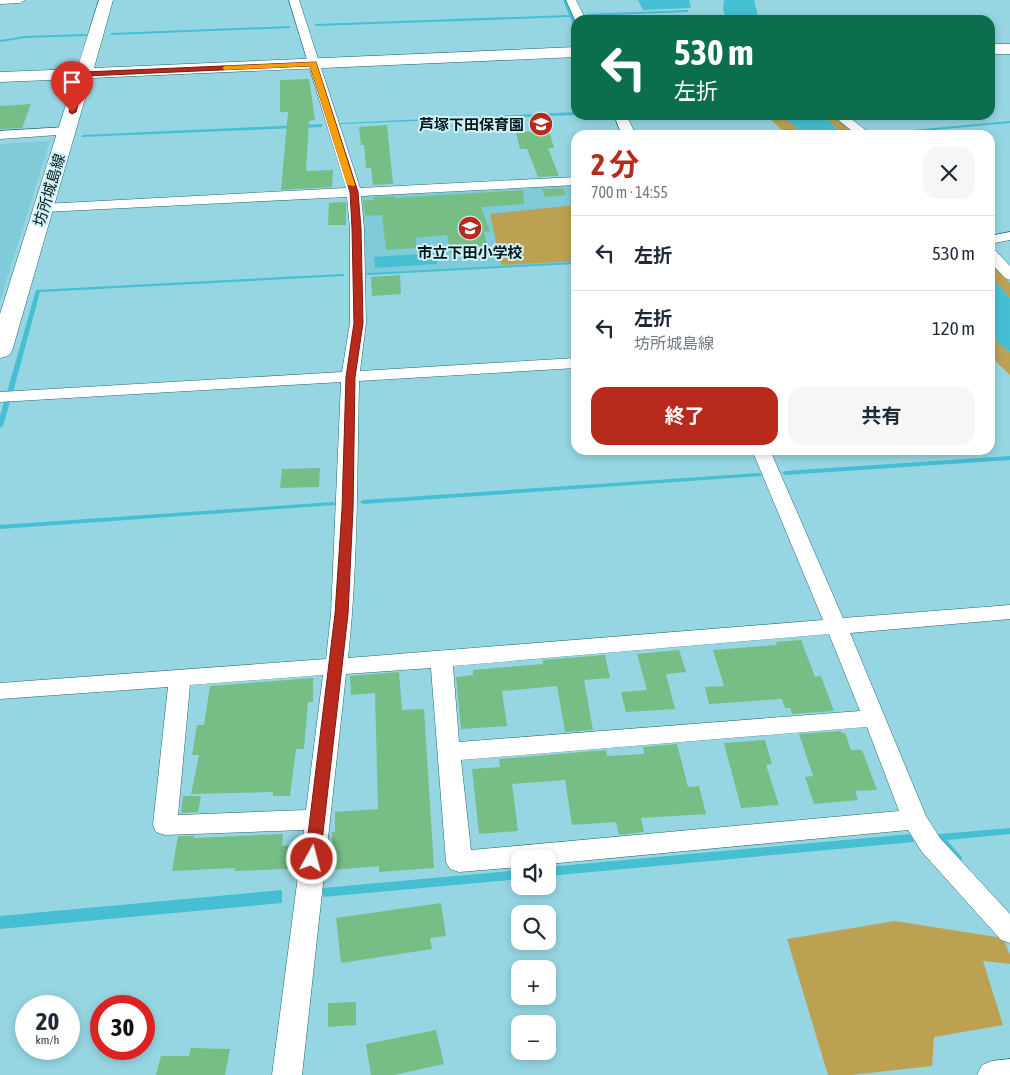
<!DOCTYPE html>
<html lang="ja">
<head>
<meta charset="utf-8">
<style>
  :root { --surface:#fff; --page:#f6f6f7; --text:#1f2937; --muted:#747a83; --line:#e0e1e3; --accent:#b82b1c }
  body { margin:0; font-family:"Asap Condensed","Noto Sans JP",sans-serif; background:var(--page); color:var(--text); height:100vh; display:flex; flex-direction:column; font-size:19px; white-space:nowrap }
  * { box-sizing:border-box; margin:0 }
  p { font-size:16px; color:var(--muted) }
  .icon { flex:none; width:28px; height:28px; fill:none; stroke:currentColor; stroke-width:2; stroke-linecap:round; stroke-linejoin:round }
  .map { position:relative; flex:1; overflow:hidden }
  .details { position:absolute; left:571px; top:130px; width:424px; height:325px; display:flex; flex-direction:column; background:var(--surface); border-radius:15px; box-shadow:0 2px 8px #0003 }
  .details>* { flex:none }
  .guide { position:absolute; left:571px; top:15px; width:424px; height:105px; border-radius:15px; box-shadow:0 2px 8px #0003; background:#0b6e4f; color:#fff; overflow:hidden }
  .buttons { position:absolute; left:511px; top:850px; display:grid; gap:10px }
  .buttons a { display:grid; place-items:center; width:45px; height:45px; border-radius:10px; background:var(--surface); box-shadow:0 2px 8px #0003; font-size:25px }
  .speed { position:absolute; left:15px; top:995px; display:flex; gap:10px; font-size:25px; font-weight:700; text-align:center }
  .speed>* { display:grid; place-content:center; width:65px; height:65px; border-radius:50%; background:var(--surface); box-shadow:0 2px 8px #0003; line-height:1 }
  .speed small { font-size:12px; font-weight:400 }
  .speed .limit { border:8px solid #d22; background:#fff; color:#111 }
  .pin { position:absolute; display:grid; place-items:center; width:42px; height:42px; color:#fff; margin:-51px -21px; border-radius:50% 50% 50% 0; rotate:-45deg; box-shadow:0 0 5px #0007 }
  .pin .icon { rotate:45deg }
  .me { position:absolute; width:55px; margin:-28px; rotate:7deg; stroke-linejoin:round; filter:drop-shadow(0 0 4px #0008) }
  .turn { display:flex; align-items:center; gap:18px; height:105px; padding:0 20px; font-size:22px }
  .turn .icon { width:65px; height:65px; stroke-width:2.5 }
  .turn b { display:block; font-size:35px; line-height:42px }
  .round { display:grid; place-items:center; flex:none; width:52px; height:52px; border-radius:15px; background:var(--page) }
  .overview { display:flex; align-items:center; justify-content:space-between; height:85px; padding:0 20px }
  h1 { font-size:30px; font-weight:700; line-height:38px; color:var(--accent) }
  .button { display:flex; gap:10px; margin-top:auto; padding:10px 20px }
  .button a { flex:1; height:58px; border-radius:15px; background:var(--accent); color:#fff; font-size:20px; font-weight:700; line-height:58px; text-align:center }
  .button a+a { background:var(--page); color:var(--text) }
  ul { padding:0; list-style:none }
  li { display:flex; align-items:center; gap:15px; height:75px; padding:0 20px; border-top:1px solid var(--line) }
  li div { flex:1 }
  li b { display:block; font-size:19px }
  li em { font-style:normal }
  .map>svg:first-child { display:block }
</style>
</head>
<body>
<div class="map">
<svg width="1010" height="1075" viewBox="0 0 1010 1075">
  <rect width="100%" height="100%" fill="#95d6e2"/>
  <g fill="#80cbd9">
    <polygon points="50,141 0,301 0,144"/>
    <polygon points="576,182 576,263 365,275 362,193"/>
  </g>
  <g fill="#bda153">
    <polygon points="766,115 782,115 804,135 787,135"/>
    <polygon points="823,115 833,115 859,135 843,135"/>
    <polygon points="576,205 576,261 501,265 490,214"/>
    <polygon points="990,262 1010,283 1010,298 990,276"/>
    <polygon points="990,331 1000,345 1010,352 1010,375 990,356"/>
    <polygon points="895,921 1003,938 1010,955 1010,964 983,961 1003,1025 934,1037 932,1066 851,1075 828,1075 787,939"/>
  </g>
  <g fill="#46bfd3">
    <polygon points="638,0 689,0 691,8 643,10"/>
    <polygon points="724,0 754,0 759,20 726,20 723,8"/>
    <polygon points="576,112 576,115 340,124 340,123"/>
    <polygon points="782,115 823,115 843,135 804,135"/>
    <polygon points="322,124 322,127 81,137 83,135"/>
    <polygon points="435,253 437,264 375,268 374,257"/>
    <polygon points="990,276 1010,298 1010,352 1000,345 990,331"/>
    <polygon points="911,834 914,842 548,876 548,867"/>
    <polygon points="520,870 520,879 323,897 323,888"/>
    <polygon points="282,890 282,903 0,929 0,916"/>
  </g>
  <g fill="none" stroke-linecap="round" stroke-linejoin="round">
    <g fill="#46bfd3" fill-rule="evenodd">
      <path d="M 563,0 L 567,0 C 571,10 576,19 576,29 L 574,28 L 570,17 L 316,26 L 314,25 L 316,24 L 569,15 Z"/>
      <polygon points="687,10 688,10 688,12 588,16 586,15 588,14"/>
      <polygon points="289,26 290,26 290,28 112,35 110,34 112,33"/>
      <polygon points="85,34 87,35 86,36 25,38 0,42 0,40 25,36"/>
      <polygon points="1010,121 1010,123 881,135 877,134 879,133"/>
      <polygon points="576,262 576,264 368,275 366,274 368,273"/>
      <polygon points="342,274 344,274 344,276 40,292 13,392 10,394 7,392 36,290"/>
      <polygon points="7,400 10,402 3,426 0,428 0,416 4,402"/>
      <polygon points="1010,456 1010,460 785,475 782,473 785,471"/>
      <polygon points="759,473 762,475 761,476 363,504 360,502 363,500"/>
      <polygon points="333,502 336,504 335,505 0,529 0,525"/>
      <polygon points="1010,828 1010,834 947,840 961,856 962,858 961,860 958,861 955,860 936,837 937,835 940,834"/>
    </g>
  </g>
  <g fill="#76be86">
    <polygon points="309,79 315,120 309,121 306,171 333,170 332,187 281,190 288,112 280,112 280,80"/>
    <polygon points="31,104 22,128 0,129 0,106"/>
    <polygon points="387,125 393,184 373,185 371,168 366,168 364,145 361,145 359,127"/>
    <polygon points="549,131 554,148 548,148 559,176 538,177 527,149 520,149 516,132"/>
    <polygon points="563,188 566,195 545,197 542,189"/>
    <polygon points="523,190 524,204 481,207 490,231 484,232 489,251 450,253 447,235 415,238 417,248 386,250 382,215 365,216 363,200 374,200 374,197 395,196 395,198"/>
    <polygon points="346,202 346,225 328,225 329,203"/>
    <polygon points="400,275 401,294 372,296 371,277"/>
    <polygon points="320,468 319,487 280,488 282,469"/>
    <polygon points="801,640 815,677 821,676 834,711 792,714 790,708 785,708 782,699 709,704 705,687 724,686 713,650 777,645 776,642"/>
    <polygon points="679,650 686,672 666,674 675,709 626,712 621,692 647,690 637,654"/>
    <polygon points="605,655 610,678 584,680 593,730 565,732 557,686 502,691 507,726 461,729 456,677 473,675 473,670 543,664 543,660"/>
    <polygon points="399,672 402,710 424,709 434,868 379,872 379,866 332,870 332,832 335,832 335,812 378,809 375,693 351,695 350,676"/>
    <polygon points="313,678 313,702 308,702 304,749 296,749 290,796 273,796 273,792 191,794 199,755 192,755 197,725 204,725 210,686"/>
    <polygon points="841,731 842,733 845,733 851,750 862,750 877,790 855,791 858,800 814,804 805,777 813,776 799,734"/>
    <polygon points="765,740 772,764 766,765 779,805 741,808 724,743"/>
    <polygon points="677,744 688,787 699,786 706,814 641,818 644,832 619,835 616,822 572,825 565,780 512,784 518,831 479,834 472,769 500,767 499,759 606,750 607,756 644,754 643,747"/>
    <polygon points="183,796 201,796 198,812 181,813"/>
    <polygon points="283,834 282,846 290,845 288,869 235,871 235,868 172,871 178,836 194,836 194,838"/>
    <polygon points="441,903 446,936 430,938 432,949 341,963 336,918"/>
    <polygon points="356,1002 356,1025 328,1027 328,1003"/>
    <polygon points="436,1030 444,1064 394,1075 371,1075 366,1044"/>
    <polygon points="191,1048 230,1049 225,1075 156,1075 161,1056 189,1056"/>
  </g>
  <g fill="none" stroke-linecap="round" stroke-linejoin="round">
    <g stroke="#256772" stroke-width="1">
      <g id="street">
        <polygon points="0,0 25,0 20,3 0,4"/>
        <path d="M 289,0 L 299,0 L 360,188 L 576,177 L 576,185 L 361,196 L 364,228 L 366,323 L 360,371 L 576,358 L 576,368 L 359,381 C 357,473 358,566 348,658 L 823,620 L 752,450 L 770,450 L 843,618 L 1010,605 L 1010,619 L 850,633 L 926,816 L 940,838 L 1010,914 L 1010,943 L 1001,940 L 922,852 L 908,830 L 548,864 L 548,859 L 520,859 L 520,867 L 459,872 L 450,869 L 446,862 L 431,668 L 346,674 L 302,1075 L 272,1075 L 304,830 L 165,835 L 156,832 L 153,825 L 168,687 L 0,699 L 0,683 L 326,659 L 331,614 L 341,382 L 0,402 L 0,392 L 342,372 L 350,323 L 350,228 L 347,197 L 44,212 L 39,211 L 37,208 L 39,205 L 44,204 L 346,188 ZM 829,634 L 860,711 L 459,742 L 453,666 ZM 323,675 L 306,810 L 178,815 L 190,685 ZM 867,727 L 899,811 L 471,850 L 461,760 Z"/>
        <polygon points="566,0 576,0 586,20 576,20 576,22"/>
        <polygon points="614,115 626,115 636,135 622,135"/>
        <polygon points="832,115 846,115 872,135 857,135"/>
        <polygon points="67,127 74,131 72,134 0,139 0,131"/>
        <polygon points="1010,232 1010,240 990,244 990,236"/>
        <polygon points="990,248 995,250 1010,266 1010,280 1005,278 990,262"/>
        <polygon points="1010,1059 1010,1075 977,1075 982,1065 992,1061"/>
      </g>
    </g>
    <g stroke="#256772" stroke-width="1">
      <g id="secondary">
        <polygon points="99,0 113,0 94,68 576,47 576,57 91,78 12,351 8,356 0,358 0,314 74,79 0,82 0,72 77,69"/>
        <rect x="990" y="44" width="20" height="10"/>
      </g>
    </g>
    <use href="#street" fill="#fff" fill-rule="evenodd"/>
    <use href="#secondary" fill="#fff" fill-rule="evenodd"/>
  </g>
  <polygon fill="#b82b1c" stroke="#781c12" points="316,62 358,192 361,228 363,323 355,377 353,509 348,614 320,859 318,863 312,865 307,863 305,859 335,614 342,509 346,377 354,323 352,228 350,192 310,66 86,76 76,112 72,114 69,112 80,74 84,72"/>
  <polygon fill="#f59e0b" points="316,62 355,185 354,186 347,185 310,66 225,70 222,68 225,66"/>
  <defs>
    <g id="school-disc" transform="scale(1.25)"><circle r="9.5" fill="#b82b1c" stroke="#d1f1f6"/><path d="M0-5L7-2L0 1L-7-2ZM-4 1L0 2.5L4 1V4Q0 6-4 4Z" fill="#fff"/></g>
  </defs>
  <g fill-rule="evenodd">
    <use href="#school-disc" x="541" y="124"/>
    <use href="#school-disc" x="470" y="228"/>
  </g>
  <g text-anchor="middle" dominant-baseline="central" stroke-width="4" stroke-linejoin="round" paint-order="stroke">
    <g font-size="15" font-weight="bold" fill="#00191d" stroke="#d1f1f6" text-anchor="end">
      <text x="524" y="124">芦塚下田保育園</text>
      <text x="470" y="252" text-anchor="middle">市立下田小学校</text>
    </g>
    <g font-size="15" fill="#00191d" stroke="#d1f1f6">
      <text transform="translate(49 190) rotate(-73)">坊所城島線</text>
    </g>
  </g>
</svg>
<div class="buttons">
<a><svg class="icon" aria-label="sound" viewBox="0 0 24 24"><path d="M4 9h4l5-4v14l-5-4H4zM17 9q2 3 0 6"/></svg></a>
<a><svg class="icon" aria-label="search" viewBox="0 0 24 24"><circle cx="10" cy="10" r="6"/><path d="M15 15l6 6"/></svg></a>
<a>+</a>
<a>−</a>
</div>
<div class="speed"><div>20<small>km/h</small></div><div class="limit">30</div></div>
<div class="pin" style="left:72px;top:112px;background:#d93025"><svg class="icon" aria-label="arrive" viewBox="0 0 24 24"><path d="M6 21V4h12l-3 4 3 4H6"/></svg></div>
<svg class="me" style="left:312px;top:859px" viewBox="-20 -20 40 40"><circle r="17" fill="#b82b1c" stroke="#fff" stroke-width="3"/><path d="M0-11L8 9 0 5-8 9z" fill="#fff"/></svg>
<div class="guide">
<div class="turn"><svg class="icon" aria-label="left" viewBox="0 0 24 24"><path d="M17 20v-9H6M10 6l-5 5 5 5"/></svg><div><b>530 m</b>左折</div></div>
</div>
<section class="details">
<div class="overview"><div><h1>2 分</h1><p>700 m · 14:55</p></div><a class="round"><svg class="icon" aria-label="close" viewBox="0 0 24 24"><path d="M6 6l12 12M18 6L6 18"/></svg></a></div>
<ul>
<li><svg class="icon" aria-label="left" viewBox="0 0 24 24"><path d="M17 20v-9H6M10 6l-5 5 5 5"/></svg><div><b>左折</b></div><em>530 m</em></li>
<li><svg class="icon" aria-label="left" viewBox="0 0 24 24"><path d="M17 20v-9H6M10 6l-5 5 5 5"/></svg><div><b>左折</b><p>坊所城島線</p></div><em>120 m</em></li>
</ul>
<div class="button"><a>終了</a><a>共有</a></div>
</section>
</div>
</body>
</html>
